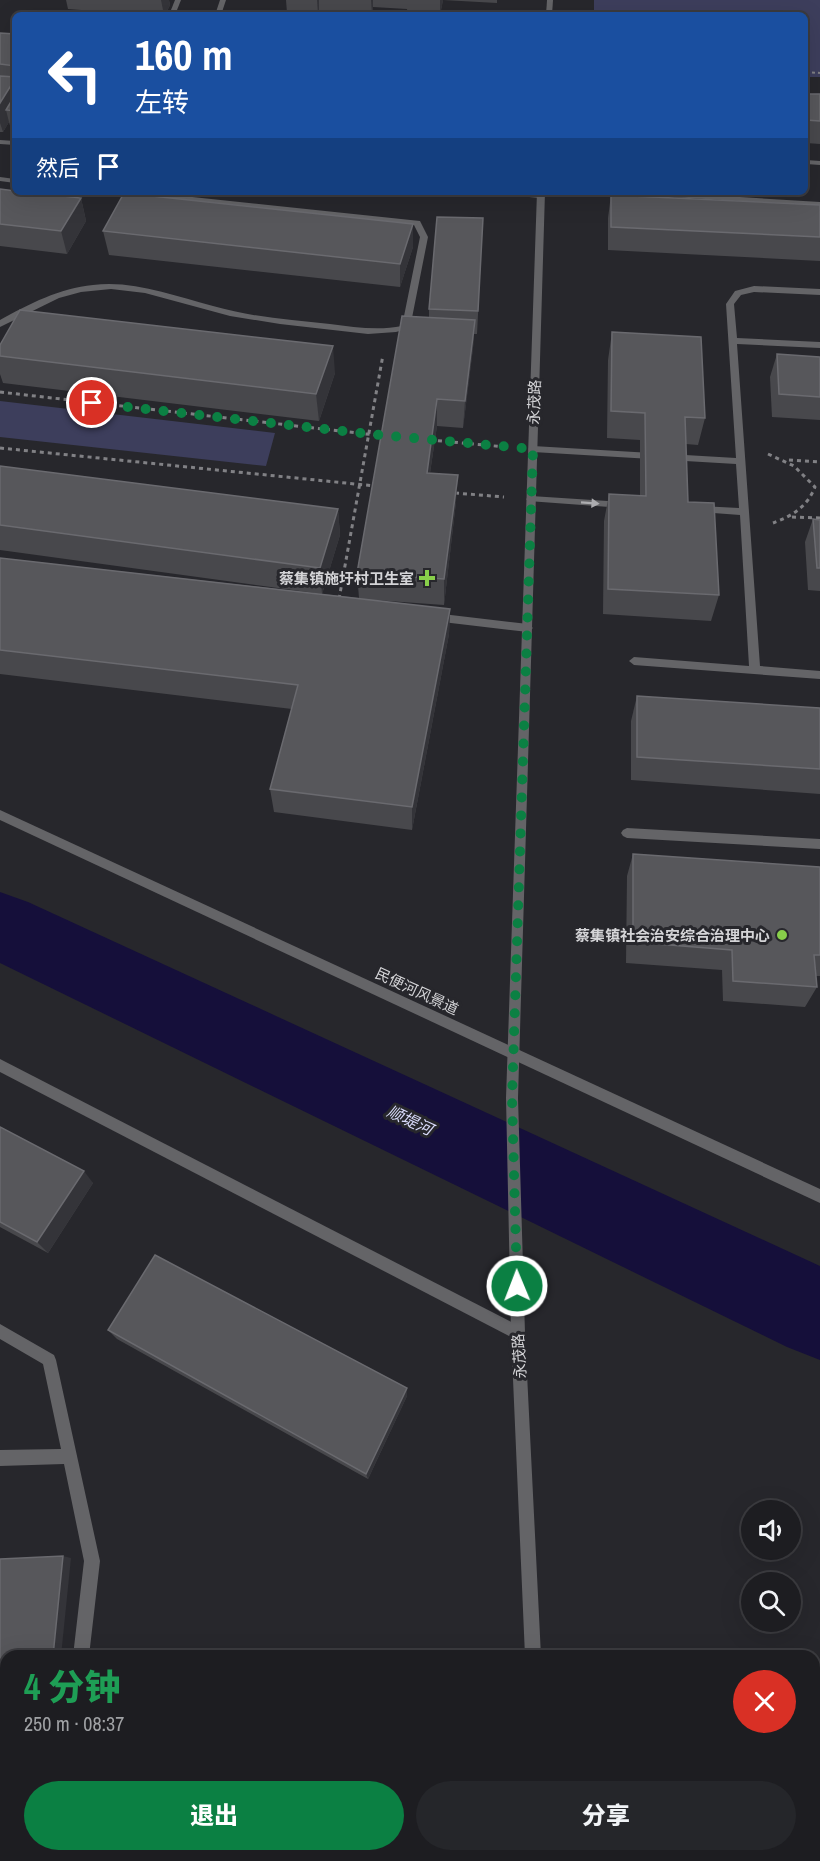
<!DOCTYPE html>
<html lang="zh">
<head>
<meta charset="utf-8">
<style>
  :root { --surface:#1d1d21; --page:#25262a; --text:#f1f3f6; --muted:#a0a2a5; --line:#3b3b3f; --accent:#0b8043 }
  body { margin:0; font-family:"Archivo Narrow","Noto Sans SC",sans-serif; background:var(--page); color:var(--text); height:100vh; display:flex; flex-direction:column; font-size:22px; white-space:nowrap }
  * { box-sizing:border-box; margin:0 }
  p { font-size:20px; color:var(--muted) }
  .icon { flex:none; width:33px; height:33px; fill:none; stroke:currentColor; stroke-width:2; stroke-linecap:round; stroke-linejoin:round }
  .map { position:relative; flex:1; overflow:hidden }
  .sheet { position:absolute; left:0px; top:1650px; width:820px; height:212px; display:flex; flex-direction:column; background:var(--surface); border-radius:18px 18px 0 0; box-shadow:0 6px 24px #0002,0 0 0 2px var(--line) }
  .sheet>* { flex:none }
  .top-card { position:absolute; left:12px; top:12px; width:796px; height:183px; border-radius:9px; box-shadow:0 6px 24px #0002,0 0 0 2px var(--line); background:#1a4fa0; color:#fff; overflow:hidden }
  .buttons { position:absolute; left:741px; top:1500px; display:grid; gap:12px }
  .buttons a { display:grid; place-items:center; width:60px; height:60px; border-radius:50%; background:var(--surface); box-shadow:0 6px 24px #0002,0 0 0 2px var(--line); font-size:30px }
  .pin { position:absolute; display:grid; place-items:center; width:51px; height:51px; color:#fff; margin:-26px; border:3px solid #fff; border-radius:50%; box-shadow:0 2px 6px #0007 }
  .me { position:absolute; width:66px; margin:-33px; rotate:359deg; stroke-linejoin:round; filter:drop-shadow(0 0 4px #0008) }
  .turn { display:flex; align-items:center; gap:21px; height:126px; padding:0 24px; font-size:27px }
  .turn .icon { width:78px; height:78px; stroke-width:2.5 }
  .turn b { display:block; font-size:42px; line-height:51px }
  .then { display:flex; align-items:center; height:57px; padding:0 24px; background:#0003; gap:12px; font-size:22px }
  .round { display:grid; place-items:center; flex:none; width:63px; height:63px; border-radius:32px; background:var(--page) }
  .summary { display:flex; align-items:center; justify-content:space-between; height:102px; padding:0 24px }
  h1 { font-size:36px; font-weight:800; line-height:45px; color:#1e9e55 }
  .button { display:flex; gap:12px; margin-top:auto; padding:12px 24px }
  .button a { flex:1; height:69px; border-radius:36px; background:var(--accent); color:#fff; font-size:24px; font-weight:800; line-height:69px; text-align:center }
  .button a+a { background:var(--page); color:var(--text) }
  .map>svg:first-child { display:block }
</style>
</head>
<body>
<div class="map">
<svg width="820" height="1861" viewBox="0 0 820 1861">
  <rect width="100%" height="100%" fill="#27272c"/>
  <g fill="#3d3e5c">
    <polygon points="594,0 820,0 820,77 806,77 806,15 594,15"/>
    <polygon points="0,401 275,433 266,466 0,437"/>
  </g>
  <g fill="none" stroke-linecap="round" stroke-linejoin="round">
    <polygon fill="#150f3a" fill-rule="evenodd" points="0,892 28,902 820,1266 820,1360 787,1347 0,963"/>
    <polyline stroke="#818185" stroke-width="2" stroke-dasharray="3 3" stroke-linecap="butt" points="806,72 820,73"/>
    <g stroke="#818185" stroke-width="3" stroke-dasharray="4 4" stroke-linecap="butt">
      <polyline points="0,392 384,436"/>
      <polyline points="430,440 506,447"/>
      <polyline points="0,448 375,486"/>
      <path d="M 768,454 L 794,466 L 815,487 C 807,507 792,516 773,523"/>
      <polyline points="789,460 820,462"/>
      <polyline points="455,493 504,497"/>
      <polyline points="792,517 820,518"/>
      <polyline points="339,599 383,355"/>
    </g>
    <g fill="#646467" fill-rule="evenodd">
      <polygon points="175,0 181,0 175,15 169,15"/>
      <polygon points="220,0 226,0 221,15 215,15"/>
      <polygon points="0,140 15,141 15,145 0,144"/>
      <polygon points="806,160 820,161 820,165 806,164"/>
      <polygon points="0,177 15,179 15,183 0,181"/>
      <path d="M 119,192 L 145,192 L 420,221 L 428,237 L 410,328 L 396,332 L 368,334 L 280,324 L 230,316 L 145,293 L 111,289 L 81,292 L 59,298 L 0,327 L 0,320 C 29,304 60,288 93,285 C 134,280 174,296 213,306 C 251,317 291,320 330,324 C 354,327 378,331 402,326 L 420,237 L 414,225 L 123,194 Z"/>
      <path d="M 494,192 C 509,192 531,189 544,196 L 540,198 L 498,194 Z"/>
      <polygon points="617,192 660,192 820,202 820,206 621,194"/>
      <polygon points="754,286 820,289 820,295 754,292 741,295 734,304 737,338 820,342 820,348 737,344 760,666 820,671 820,679 634,665 629,661 634,657 749,666 740,515 700,512 695,509 700,506 739,508 736,464 533,452 528,449 533,446 736,458 726,304 735,291"/>
      <polygon points="531,496 623,502 628,505 623,508 528,501 526,499"/>
      <polygon points="434,613 528,624 533,628 528,632 434,621 429,617"/>
      <polygon points="627,828 820,839 820,849 627,838 623,836 621,833 623,830"/>
      <polygon points="0,1059 523,1328 525,1333 523,1338 518,1340 513,1338 0,1072"/>
      <polygon points="0,1324 54,1355 56,1360 100,1561 89,1656 73,1656 84,1561 64,1464 0,1466 0,1450 61,1449 43,1364 0,1339"/>
      <rect x="0" y="1702" width="6" height="16"/>
      <polygon points="49,1856 67,1856 66,1861 48,1861"/>
    </g>
    <polygon fill="#646467" fill-rule="evenodd" points="0,810 820,1189 820,1203 0,820"/>
    <g fill="#646467" fill-rule="evenodd">
      <polygon points="547,0 553,0 552,15 546,15"/>
      <polygon points="537,192 545,192 518,1098 525,1333 541,1656 525,1656 511,1333 506,1098"/>
      <polygon points="534,1856 551,1856 552,1861 534,1861"/>
    </g>
  </g>
  <g fill="#48484c">
    <polygon points="66,0 169,0 170,5 165,15 147,15 68,9"/>
    <polygon points="286,0 497,0 497,3 443,0 440,15 408,15 407,9 373,7 372,15 354,15 319,11 318,15 287,13"/>
    <polygon points="0,33 15,34 15,134 12,133 9,122 3,132 0,132"/>
    <polygon points="806,94 820,94 820,144 806,143"/>
    <polygon points="0,189 81,198 86,221 67,254 0,246"/>
    <polygon points="611,195 820,205 820,261 608,250 608,218"/>
    <polygon points="483,218 477,334 474,334 473,348 463,428 437,426 430,473 456,502 444,605 374,600 450,609 449,634 412,830 274,812 270,789 292,709 0,674 0,558 359,598 357,573 429,318 429,309"/>
    <polygon points="413,224 413,247 400,287 109,255 103,231"/>
    <polygon points="612,332 705,418 698,445 686,444 688,502 719,595 711,621 603,614 604,521 609,494 640,496 640,440 607,438 608,360"/>
    <polygon points="0,345 335,373 319,421 3,383 0,374"/>
    <polygon points="777,354 820,357 820,420 772,417 770,377"/>
    <polygon points="0,466 338,509 340,535 322,594 0,550"/>
    <polygon points="813,519 820,520 820,591 808,590 805,542"/>
    <polygon points="637,696 820,708 820,794 631,780 631,721"/>
    <polygon points="633,854 820,867 820,976 816,976 817,987 805,1007 723,1001 722,970 626,963 627,876"/>
    <polygon points="0,1127 93,1183 48,1253 0,1227"/>
    <polygon points="108,1330 407,1396 368,1479 117,1339"/>
    <polygon points="6,1799 6,1856 34,1856 33,1861 0,1861 0,1800"/>
    <polygon points="814,1805 820,1805 820,1861 798,1861 797,1856 814,1856"/>
  </g>
  <g fill="#343439">
    <polygon points="161,0 169,0 170,5 165,15 164,15"/>
    <polygon points="317,0 319,0 319,11 318,15"/>
    <polygon points="371,0 373,0 373,7 372,15"/>
    <polygon points="440,0 443,0 440,15"/>
    <polygon points="15,79 15,111 6,110 9,122 3,132 0,123 0,103"/>
    <polygon points="81,198 86,221 67,254 61,231"/>
    <polygon points="413,224 413,247 400,287 400,264"/>
    <polygon points="475,320 473,348 463,428 465,401"/>
    <polygon points="333,346 335,373 319,421 316,394"/>
    <polygon points="437,399 437,426 426,499 427,473"/>
    <polygon points="458,475 456,502 444,605 444,579"/>
    <polygon points="338,509 340,535 322,594 320,568"/>
    <polygon points="450,609 449,634 412,830 412,807"/>
    <polygon points="84,1171 93,1183 48,1253 37,1242"/>
    <polygon points="407,1388 407,1396 368,1479 366,1474"/>
    <polygon points="63,1556 71,1558 61,1656 53,1656"/>
    <polygon points="24,1856 34,1856 33,1861 24,1861"/>
  </g>
  <g fill="#57575b" stroke="#6a6a6f" stroke-width="1.5">
    <polygon points="0,33 15,34 15,66 0,64"/>
    <polygon points="0,76 15,77 15,79 0,103"/>
    <polygon points="806,94 820,94 820,121 806,120"/>
    <polygon points="15,95 15,111 6,110"/>
    <polygon points="0,189 15,191 15,192 27,192 81,198 61,231 0,224"/>
    <polygon points="124,193 413,224 400,264 103,231"/>
    <polygon points="611,195 820,205 820,237 611,227"/>
    <polygon points="437,217 483,218 478,311 429,309"/>
    <polygon points="20,310 333,346 316,394 0,356 0,345"/>
    <polygon points="402,316 475,320 465,401 437,399 427,473 458,475 444,579 357,573"/>
    <polygon points="612,332 701,337 705,418 685,417 688,502 714,503 719,595 608,589 609,494 646,496 645,413 611,411"/>
    <polygon points="777,354 820,357 820,397 779,394"/>
    <polygon points="0,466 338,509 320,568 0,525"/>
    <polygon points="813,519 820,520 820,568 817,568"/>
    <polygon points="0,558 450,609 412,807 270,789 298,685 0,650"/>
    <polygon points="637,696 820,708 820,769 637,757"/>
    <polygon points="633,854 820,867 820,955 814,955 817,987 733,981 732,950 633,942"/>
    <polygon points="0,1127 84,1171 37,1242 0,1222"/>
    <polygon points="155,1255 407,1388 366,1474 108,1330"/>
    <polygon points="63,1556 53,1656 6,1656 6,1683 0,1683 0,1559"/>
    <polygon points="0,1803 6,1803 6,1856 24,1856 24,1861 0,1861"/>
    <polygon points="814,1811 820,1811 820,1861 811,1861 810,1856 814,1856"/>
  </g>
  <defs><path id="oneway-solid" d="M-6-.8H1V-3.2L6.5 0L1 3.2V.8H-6Z" transform="scale(1.5)"/></defs>
  <use fill="#adadb0" href="#oneway-solid" transform="translate(590 503) rotate(4)"/>
  <g fill="none" stroke-linecap="round" stroke-linejoin="round">
    <polyline stroke="#0b8043" stroke-width="10" stroke-dasharray="0 18" points="92,403 369,434 533,449 512,1098 517,1286"/>
  </g>
  <g fill="#88cf4a" stroke="#27272c" stroke-width="2">
    <path d="M424 569h6v6h6v6h-6v6h-6v-6h-6v-6h6z"/>
    <circle cx="782" cy="935" r="6"/>
  </g>
  <g text-anchor="middle" dominant-baseline="central" stroke-width="6" stroke-linejoin="round" paint-order="stroke">
    <g font-size="15" fill="#d4d4d7" stroke="#27272c">
      <text transform="translate(534 402) rotate(-88)">永茂路</text>
      <text transform="translate(417 991) rotate(25)">民便河风景道</text>
      <text transform="translate(519 1356) rotate(-93)">永茂路</text>
    </g>
    <g font-size="15" font-weight="bold" fill="#d4d4d7" stroke="#27272c" text-anchor="end">
      <text x="414" y="578">蔡集镇施圩村卫生室</text>
      <text x="770" y="935">蔡集镇社会治安综合治理中心</text>
    </g>
    <g font-size="16" font-style="italic" fill="#d8daf9" stroke="#27272c">
      <text transform="translate(410 1120) rotate(25)">顺堤河</text>
    </g>
  </g>
</svg>
<div class="buttons">
<a><svg class="icon" aria-label="sound" viewBox="0 0 24 24"><path d="M4 9h4l5-4v14l-5-4H4zM17 9q2 3 0 6"/></svg></a>
<a><svg class="icon" aria-label="search" viewBox="0 0 24 24"><circle cx="10" cy="10" r="6"/><path d="M15 15l6 6"/></svg></a>
</div>
<div class="pin" style="left:92px;top:403px;background:#d93025"><svg class="icon" aria-label="arrive" viewBox="0 0 24 24"><path d="M6 21V4h12l-3 4 3 4H6"/></svg></div>
<svg class="me" style="left:517px;top:1286px" viewBox="-20 -20 40 40"><circle r="17" fill="#0b8043" stroke="#fff" stroke-width="3"/><path d="M0-11L8 9 0 5-8 9z" fill="#fff"/></svg>
<div class="top-card">
<div class="turn"><svg class="icon" aria-label="left" viewBox="0 0 24 24"><path d="M17 20v-9H6M10 6l-5 5 5 5"/></svg><div><b>160 m</b>左转</div></div>
<div class="then">然后<svg class="icon" aria-label="arrive" viewBox="0 0 24 24"><path d="M6 21V4h12l-3 4 3 4H6"/></svg></div>
</div>
<section class="sheet">
<div class="summary"><div><h1>4 分钟</h1><p>250 m · 08:37</p></div><a class="round" style="background:#d93025;color:#fff"><svg class="icon" aria-label="close" viewBox="0 0 24 24"><path d="M6 6l12 12M18 6L6 18"/></svg></a></div>
<div class="button"><a>退出</a><a>分享</a></div>
</section>
</div>
</body>
</html>
